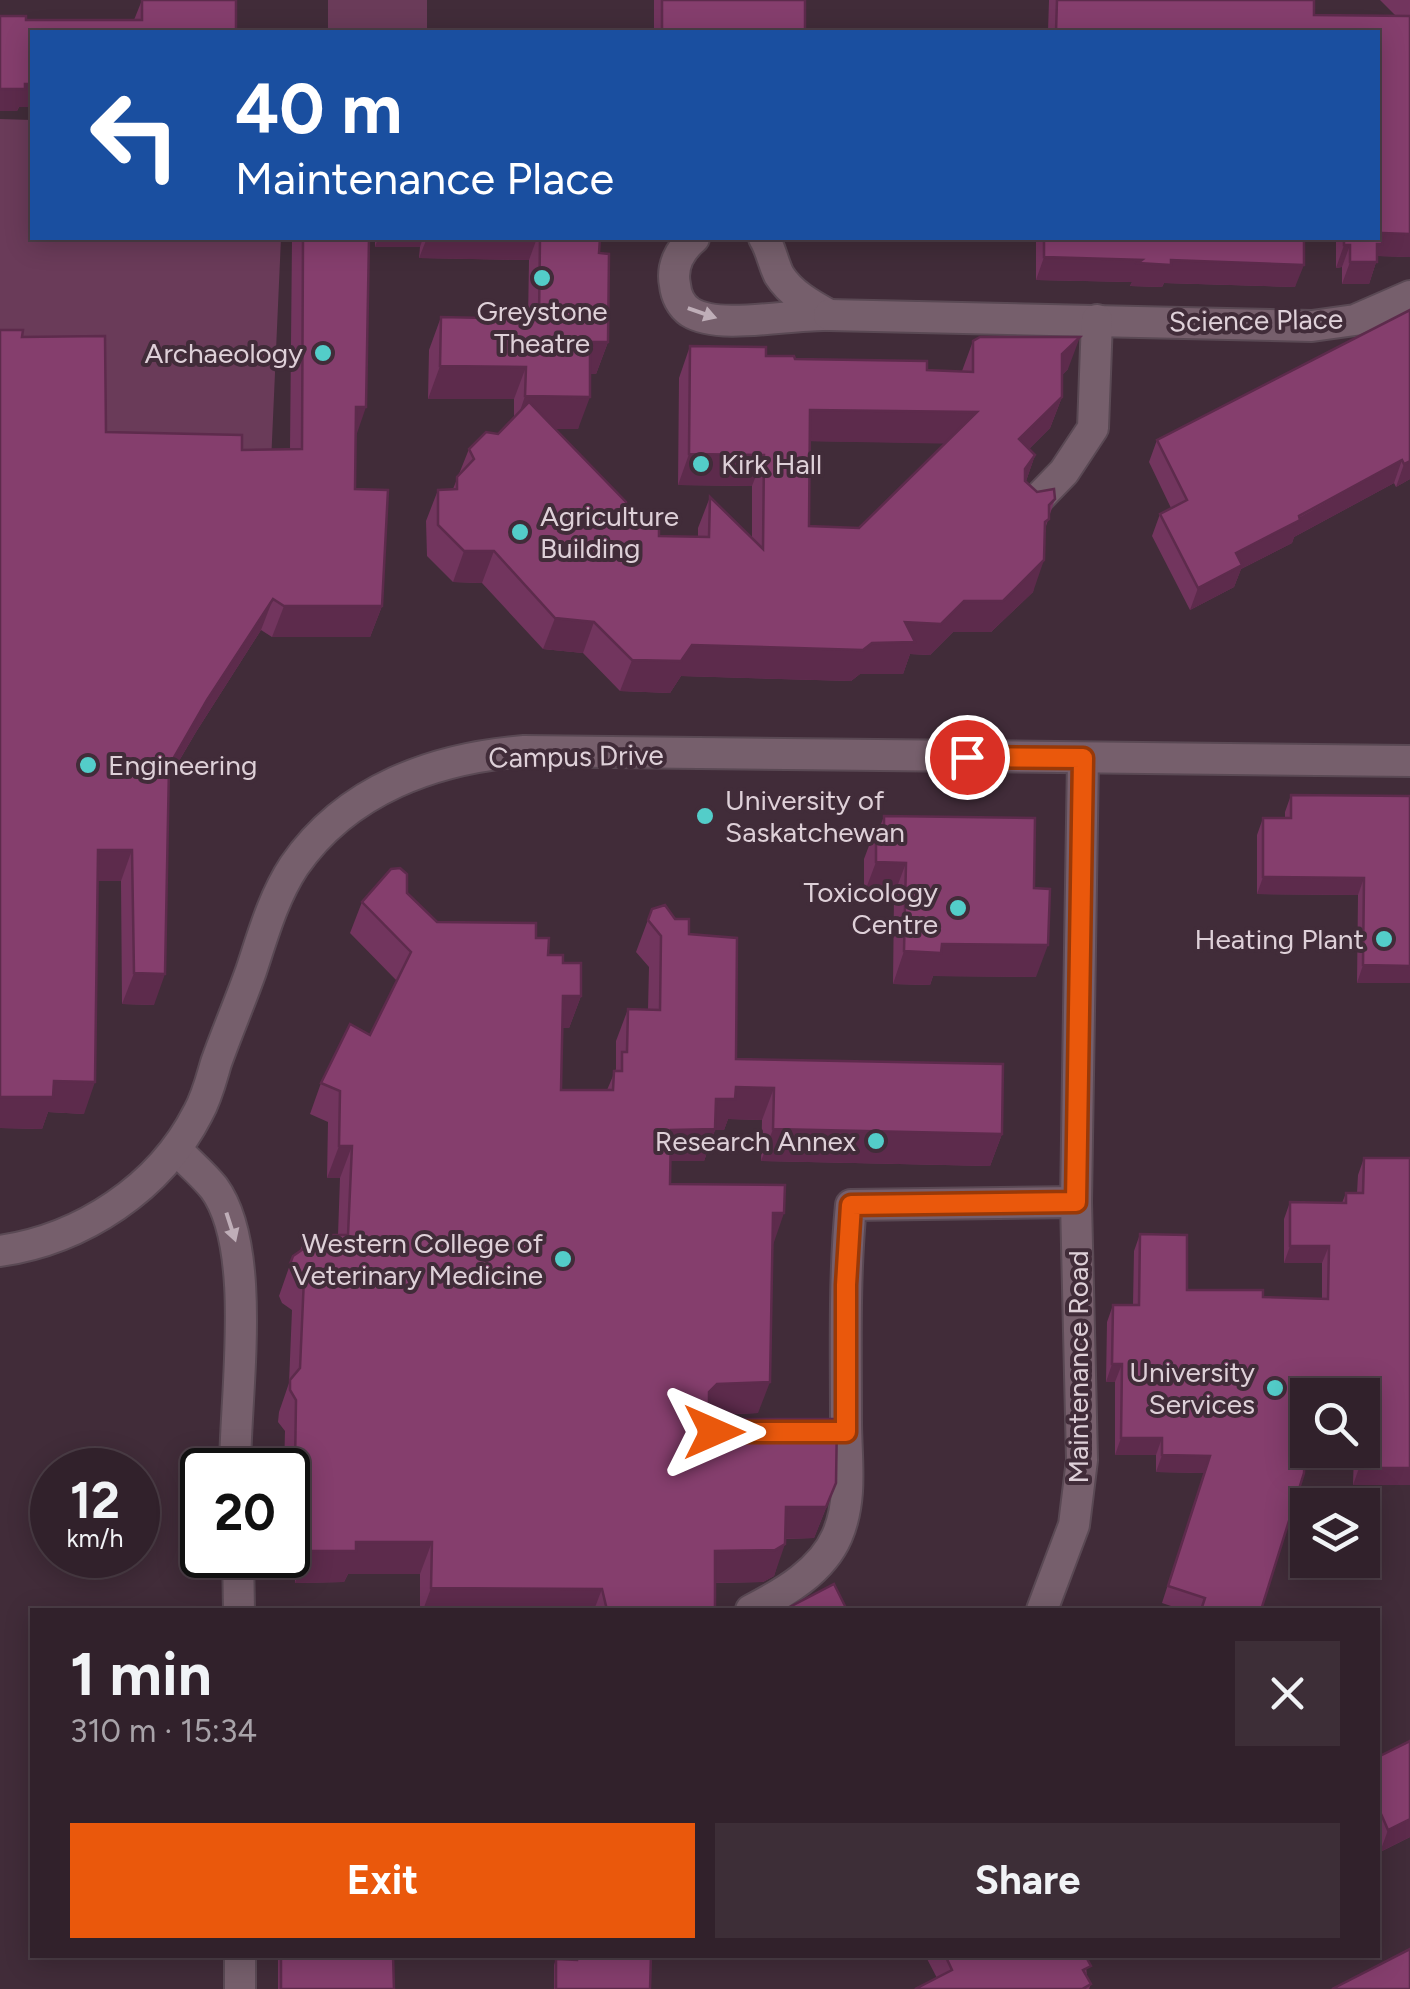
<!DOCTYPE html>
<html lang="en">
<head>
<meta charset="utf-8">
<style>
  :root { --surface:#31212b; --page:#3d2e37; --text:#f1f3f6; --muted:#a8a3a9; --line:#4c3e47; --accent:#ea580c }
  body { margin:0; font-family:Figtree,sans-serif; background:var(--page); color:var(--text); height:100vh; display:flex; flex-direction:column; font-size:38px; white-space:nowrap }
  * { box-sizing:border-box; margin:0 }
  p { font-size:32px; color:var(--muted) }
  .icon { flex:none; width:55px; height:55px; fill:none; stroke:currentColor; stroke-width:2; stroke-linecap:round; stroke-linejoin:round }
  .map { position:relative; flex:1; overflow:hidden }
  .panel { position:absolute; left:30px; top:1608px; width:1350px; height:350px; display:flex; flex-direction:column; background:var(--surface); border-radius:0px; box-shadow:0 5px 25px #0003,0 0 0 2px var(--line) }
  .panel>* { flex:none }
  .guide { position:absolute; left:30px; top:30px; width:1350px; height:210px; border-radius:0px; box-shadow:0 5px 25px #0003,0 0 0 2px var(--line); background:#1a4fa0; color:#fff; overflow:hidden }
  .tools { position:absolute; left:1290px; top:1378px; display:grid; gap:20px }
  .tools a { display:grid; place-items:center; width:90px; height:90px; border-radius:0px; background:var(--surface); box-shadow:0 5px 25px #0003,0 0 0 2px var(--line); font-size:50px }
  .speed { position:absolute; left:30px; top:1448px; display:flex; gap:20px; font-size:50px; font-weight:700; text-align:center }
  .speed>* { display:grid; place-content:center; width:130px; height:130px; border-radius:50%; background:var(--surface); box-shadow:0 5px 25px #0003,0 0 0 2px var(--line); line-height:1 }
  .speed small { font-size:25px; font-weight:400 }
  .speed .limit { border:5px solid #111; border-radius:15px; background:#fff; color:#111 }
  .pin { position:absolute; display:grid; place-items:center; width:85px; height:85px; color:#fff; margin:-42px; border:5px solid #fff; border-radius:50%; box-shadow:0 2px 10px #0007 }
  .me { position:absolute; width:110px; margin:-55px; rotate:90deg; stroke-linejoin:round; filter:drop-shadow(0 0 8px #0008) }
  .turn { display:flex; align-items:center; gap:35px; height:210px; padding:0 40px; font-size:45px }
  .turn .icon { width:130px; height:130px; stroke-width:2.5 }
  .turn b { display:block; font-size:70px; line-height:85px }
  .round { display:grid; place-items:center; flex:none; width:105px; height:105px; border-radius:0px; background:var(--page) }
  .summary { display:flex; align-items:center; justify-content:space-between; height:170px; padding:0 40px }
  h1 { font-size:60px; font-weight:700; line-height:75px }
  .primary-button { display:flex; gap:20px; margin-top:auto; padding:20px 40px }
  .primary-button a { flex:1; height:115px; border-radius:0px; background:var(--accent); color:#fff; font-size:40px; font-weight:700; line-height:115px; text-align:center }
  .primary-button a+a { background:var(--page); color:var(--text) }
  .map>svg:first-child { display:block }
</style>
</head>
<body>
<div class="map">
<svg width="1410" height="1989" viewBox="0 0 1410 1989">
  <rect width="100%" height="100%" fill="#412c39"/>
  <g fill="#6a3b59">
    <rect x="328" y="0" width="99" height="32"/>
    <polygon points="0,119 32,120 32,238 281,238 271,463 103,458 0,363"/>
  </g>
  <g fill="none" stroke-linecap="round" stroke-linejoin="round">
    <g stroke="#5a4954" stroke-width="34">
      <g id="minor">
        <path d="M 694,238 C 680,250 671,266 675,285 C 676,295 681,306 690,312 C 720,331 793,313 829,315 C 811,305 791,294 779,275 C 773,263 771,249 764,238"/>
        <polyline points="829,315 1312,326 1355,320 1410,296"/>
        <polyline points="1031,506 1064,472 1093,428 1097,320"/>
        <path d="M 176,1149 C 188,1162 203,1174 214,1188 C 258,1248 235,1395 235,1470"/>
        <path d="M 0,1251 C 82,1239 160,1188 198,1113 C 207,1097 211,1080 216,1063 C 227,1032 240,1002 251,971 C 263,935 273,898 294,866 C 347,789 435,758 524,751 L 1410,761"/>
        <polyline points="238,1555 239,1610"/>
        <path d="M 751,1610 C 784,1593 822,1571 837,1536 C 853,1499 846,1459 846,1421 C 846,1349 844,1277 851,1205 L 1076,1202"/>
        <polyline points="1042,1610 1074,1525 1082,1460 1076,1202 1083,758"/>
        <polyline points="240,1989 240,1955"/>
      </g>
    </g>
    <use href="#minor" stroke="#765f6c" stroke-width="30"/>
  </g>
  <g fill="#72355e" fill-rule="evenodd">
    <polygon points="142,0 236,32 32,32 32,107 19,107 17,111 0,111 0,16 26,20 134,20"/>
    <rect x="654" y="0" width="151" height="32"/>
    <polygon points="1049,0 1314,0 1314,15 1396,16 1380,0 1410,0 1410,257 1378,256 1369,284 1342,284 1342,267 1336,268 1336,238 1378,238 1378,32 1048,32"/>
    <polygon points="292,238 369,238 356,437 355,489 382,606 370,637 272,637 261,630 196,732 169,778 154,1005 122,1004 121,881 97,881 84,1114 48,1112 42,1129 0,1128 0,330 22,337 106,432 242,450 290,449"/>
    <path d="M 375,238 L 600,238 L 599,253 L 608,342 L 596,374 L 590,374 L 578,429 L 556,429 L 626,524 L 659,536 L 698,536 L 698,528 L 710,497 L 752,538 L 752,486 L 678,485 L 679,378 L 690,346 L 795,359 L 927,370 L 962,371 L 973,341 L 1068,369 L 1062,375 L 1062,397 L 1050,428 L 1029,449 L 1035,455 L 1026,481 L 1037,492 L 1055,499 L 1045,529 L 1033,592 L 991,632 L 953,632 L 930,655 L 910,654 L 903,674 L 860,674 L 851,681 L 681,676 L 670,693 L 620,691 L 583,653 L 543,649 L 482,583 L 453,582 L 427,556 L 426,521 L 438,490 L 453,489 L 469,449 L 498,434 L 514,417 L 514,399 L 428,399 L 429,350 L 441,317 L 528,319 L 529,260 L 419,258 L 420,247 L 375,247 ZM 810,441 L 945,443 L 859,528 L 809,526 Z"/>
    <polygon points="1036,238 1304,238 1295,287 1164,283 1162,287 1130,286 1132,282 1036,280"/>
    <polygon points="1410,310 1410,479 1396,487 1394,483 1294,537 1292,543 1241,569 1234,587 1190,610 1152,536 1160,514 1171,508 1149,462 1157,440"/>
    <polygon points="1291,795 1410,796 1410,983 1357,983 1358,895 1257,894 1257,835 1263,818 1285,818 1285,812"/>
    <polygon points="884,816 1034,888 1036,977 933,976 930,985 893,984 894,895 864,894 864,859 876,827 880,827"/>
    <polygon points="407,893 437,922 536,938 548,955 563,963 581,996 569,1028 562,1028 561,1090 607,1090 616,1069 616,1041 628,1009 648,1009 649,967 636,952 652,909 675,919 689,934 736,1059 1002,1134 990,1166 761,1161 762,1120 728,1119 724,1130 715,1130 704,1161 670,1161 670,1184 772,1245 758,1413 715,1415 836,1483 814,1538 785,1539 774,1576 763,1582 715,1583 715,1610 420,1610 420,1574 348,1574 344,1582 295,1583 296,1499 288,1499 288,1470 284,1470 285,1431 278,1422 279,1412 289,1383 292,1310 282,1303 279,1296 293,1256 300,1251 306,1235 338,1235 340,1178 327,1178 328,1122 310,1114 321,1083 370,1035 397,981 350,933 362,902"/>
    <path d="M 1364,1158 L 1410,1158 L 1410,1485 L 1353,1485 L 1354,1451 L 1305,1451 L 1261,1610 L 1183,1610 L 1162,1603 L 1204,1473 L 1156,1472 L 1156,1455 L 1115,1455 L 1115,1382 L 1106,1382 L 1107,1322 L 1113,1305 L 1133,1305 L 1134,1251 L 1140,1234 L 1187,1290 L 1263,1297 L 1322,1299 L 1322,1263 L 1284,1263 L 1284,1219 L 1290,1202 L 1342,1203 L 1346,1193 L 1357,1193 L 1358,1175 ZM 1362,1395 L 1362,1450 L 1308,1450 Z"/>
    <polygon points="1378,1757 1410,1837 1380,1852 1378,1847"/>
    <polygon points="278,1955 393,1955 394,1989 278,1989"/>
    <polygon points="575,1955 651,1955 650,1989 554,1989 554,1965 556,1959 575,1960"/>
    <polygon points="925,1955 1085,1955 1087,1977 1091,1984 1089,1989 915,1989 937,1978"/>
  </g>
  <g fill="#5d2b4c">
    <polygon points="25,84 32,84 32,107 19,107 17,111 0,111 0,89"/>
    <polygon points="1383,233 1410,234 1410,257 1378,256 1369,284 1342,284 1350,262"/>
    <polygon points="378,238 423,238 420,247 375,247"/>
    <polygon points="427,238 537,238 529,260 419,258"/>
    <polygon points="1344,245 1350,245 1342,267 1336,268"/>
    <polygon points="1044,257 1171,260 1304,265 1295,287 1164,283 1162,287 1130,286 1132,282 1036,280"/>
    <polygon points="1080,337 1068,369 1051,386 1062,354"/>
    <polygon points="590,342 608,342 596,374 578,374"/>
    <polygon points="440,366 526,367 514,399 428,399"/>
    <polygon points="525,396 590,397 578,429 514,429"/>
    <polygon points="1062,397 1050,428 1008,470 1019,439"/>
    <polygon points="356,407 366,407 355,439"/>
    <polygon points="810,410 977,412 965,444 799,441"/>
    <polygon points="689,454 764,455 752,486 678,485"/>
    <polygon points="1035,455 1024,487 1025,469"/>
    <polygon points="1402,460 1394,483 1294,537 1292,543 1241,569 1234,587 1190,610 1198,588 1236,553"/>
    <polygon points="1410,461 1410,479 1396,487 1404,464"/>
    <polygon points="464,551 494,551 482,583 453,582"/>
    <polygon points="1044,560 1033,592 991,632 953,632 930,655 910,654 903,674 860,674 851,681 681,676 670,693 620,691 632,660 692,645 872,643 905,622 964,601"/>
    <polygon points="273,599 261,630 196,732 157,798 169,766 207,700"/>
    <polygon points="284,606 382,606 370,637 272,637"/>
    <polygon points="555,618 594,622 583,653 543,649"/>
    <polygon points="98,850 132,850 121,881 86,881"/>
    <polygon points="876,862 906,863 894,895 864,894"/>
    <polygon points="1263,877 1364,878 1358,895 1257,894"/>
    <polygon points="942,944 1048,945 1036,977 933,976 930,985 893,984 904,951"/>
    <polygon points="1363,965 1410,966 1410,983 1357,983"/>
    <polygon points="134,973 165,974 154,1005 122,1004"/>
    <polygon points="563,996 581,996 569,1028 551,1028"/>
    <polygon points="54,1081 95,1082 84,1114 48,1112 42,1129 0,1128 0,1097"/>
    <polygon points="736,1087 774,1088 762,1120 728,1119 724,1130 715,1130 704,1161 659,1161 671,1130"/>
    <polygon points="773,1129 1002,1134 990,1166 761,1161"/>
    <polygon points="339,1146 352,1146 340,1178 327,1178"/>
    <polygon points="773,1213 784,1213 773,1245"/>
    <polygon points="1290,1246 1329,1246 1322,1263 1284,1263"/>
    <polygon points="1112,1364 1122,1364 1115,1382 1106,1382"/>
    <polygon points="770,1382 758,1413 706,1415 709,1392 717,1384"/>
    <polygon points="1306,1434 1308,1434 1308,1450 1354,1450 1299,1451"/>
    <polygon points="1121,1438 1162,1438 1156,1455 1115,1455"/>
    <polygon points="1162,1455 1210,1456 1204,1473 1156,1472"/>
    <polygon points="295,1467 308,1467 296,1499 288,1499 288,1487"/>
    <polygon points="1359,1468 1410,1468 1410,1485 1353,1485"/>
    <polygon points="836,1483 814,1538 774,1539 786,1507"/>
    <polygon points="356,1542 432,1542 420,1574 348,1574 344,1582 295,1583 307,1551"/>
    <polygon points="785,1544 774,1576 763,1582 704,1583 715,1551"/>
    <polygon points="431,1588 602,1589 594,1610 423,1610"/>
    <polygon points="1410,1819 1410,1837 1380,1852 1388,1830"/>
  </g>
  <g fill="#853e6d" stroke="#5d2b4c" stroke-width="2.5" fill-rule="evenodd">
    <polygon points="142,0 236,0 236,32 32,32 32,84 25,84 25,89 0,89 0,16 26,16 26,20 142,20"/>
    <rect x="662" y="0" width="143" height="32"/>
    <polygon points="1057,0 1314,0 1314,15 1410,16 1410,234 1383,233 1382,244 1377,244 1377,262 1350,262 1350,245 1344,245 1344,238 1378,238 1378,32 1056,32"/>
    <polygon points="303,238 369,238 366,407 356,407 355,489 388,490 382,606 284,606 273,599 207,700 169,766 165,974 134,973 132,850 98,850 95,1082 54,1081 53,1097 0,1097 0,330 23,330 22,337 105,336 106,432 242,435 242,450 302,449"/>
    <polygon points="540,238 600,238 599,253 609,254 608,342 590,342 590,397 525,396 526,367 440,366 441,317 539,319"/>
    <polygon points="1044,238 1304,238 1304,265 1171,260 1171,265 1138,263 1142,260 1044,257"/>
    <polygon points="1410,310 1410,461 1404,464 1402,460 1299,516 1300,520 1236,553 1242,565 1198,588 1160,514 1187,500 1157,440"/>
    <path d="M 980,337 L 1080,337 L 1062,354 L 1062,397 L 1019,439 L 1035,455 L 1025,469 L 1025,481 L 1037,492 L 1054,489 L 1055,499 L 1049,505 L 1049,519 L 1045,522 L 1044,560 L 1003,601 L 964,601 L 941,624 L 905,622 L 915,642 L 872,643 L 863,650 L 692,645 L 681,661 L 632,660 L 594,622 L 555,618 L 494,551 L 464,551 L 438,525 L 438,490 L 457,489 L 457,477 L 474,459 L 469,449 L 486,432 L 498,434 L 529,402 L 626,502 L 626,524 L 659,524 L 659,536 L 709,537 L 710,497 L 763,549 L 764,455 L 689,454 L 690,346 L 766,347 L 766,356 L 794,356 L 795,359 L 927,361 L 927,370 L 973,372 L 973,341 ZM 810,410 L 977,412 L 859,528 L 809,526 Z"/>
    <polygon points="1291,795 1410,796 1410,966 1363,965 1364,878 1263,877 1263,818 1291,818"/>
    <polygon points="884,816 1035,818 1034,888 1050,889 1048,945 942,944 941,953 904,951 906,863 876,862 876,827 884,827"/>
    <polygon points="400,868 407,874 407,893 437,922 536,923 536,938 549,938 548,955 563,955 563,963 581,963 581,996 563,996 561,1090 613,1090 614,1071 622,1071 622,1052 627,1052 628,1009 660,1010 661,936 648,920 652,909 665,905 675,919 689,919 689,934 737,938 736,1059 1003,1064 1002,1134 773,1129 774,1088 736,1087 735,1099 716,1099 715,1129 671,1130 670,1184 785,1185 784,1213 773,1213 770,1382 717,1384 709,1392 709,1409 715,1416 726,1419 837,1419 836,1483 826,1507 786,1507 785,1544 775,1550 715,1551 715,1610 607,1610 602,1589 431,1588 432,1542 356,1542 356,1551 307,1551 308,1467 295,1467 296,1400 290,1390 290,1380 300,1368 304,1278 294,1271 290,1264 293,1256 306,1247 306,1235 348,1235 352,1146 339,1146 340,1091 321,1083 350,1024 370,1035 411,952 362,902 391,869"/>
    <polygon points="1364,1158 1410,1158 1410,1468 1359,1468 1360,1450 1362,1450 1362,1395 1308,1395 1308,1434 1306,1434 1304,1473 1261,1610 1201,1610 1205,1598 1168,1586 1210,1456 1162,1455 1162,1438 1121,1438 1122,1364 1112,1364 1113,1305 1139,1305 1140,1234 1187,1235 1187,1290 1263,1290 1263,1297 1328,1299 1329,1246 1290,1246 1290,1202 1346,1203 1346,1193 1363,1193"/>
    <polygon points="834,1584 847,1610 784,1610"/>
    <polygon points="1410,1741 1410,1819 1388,1830 1378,1807 1378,1757"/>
    <polygon points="1410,1949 1410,1989 1332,1989"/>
    <polygon points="281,1955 393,1955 394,1989 281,1989"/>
    <polygon points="577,1955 651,1955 650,1989 556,1989 556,1959 577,1960"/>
    <polygon points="945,1955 1085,1955 1091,1966 1083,1970 1091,1984 1084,1988 1085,1989 915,1989 952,1970"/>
  </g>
  <defs><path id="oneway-solid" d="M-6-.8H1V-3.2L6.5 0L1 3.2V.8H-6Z" transform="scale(2.5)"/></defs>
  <g fill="#bfaeb8">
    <use href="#oneway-solid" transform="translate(702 313) rotate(19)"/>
    <use href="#oneway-solid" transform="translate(231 1227) rotate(72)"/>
  </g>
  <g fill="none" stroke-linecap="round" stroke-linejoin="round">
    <g stroke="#983908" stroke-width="25">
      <polyline id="route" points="714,1432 846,1432 846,1285 851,1205 1076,1202 1083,758 967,757"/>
    </g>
    <use href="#route" stroke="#ea580c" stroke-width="18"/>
  </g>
  <g fill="#53cdc9" stroke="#412c39" stroke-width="4">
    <circle cx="542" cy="278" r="10"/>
    <circle cx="323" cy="353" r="10"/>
    <circle cx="701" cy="464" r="10"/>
    <circle cx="520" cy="532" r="10"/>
    <circle cx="88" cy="765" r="10"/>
    <circle cx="705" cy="816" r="10"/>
    <circle cx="958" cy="908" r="10"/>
    <circle cx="1384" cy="939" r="10"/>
    <circle cx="876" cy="1141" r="10"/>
    <circle cx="563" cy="1259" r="10"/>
    <circle cx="1275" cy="1388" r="10"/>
  </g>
  <g text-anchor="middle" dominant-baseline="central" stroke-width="8" stroke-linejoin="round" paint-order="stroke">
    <g font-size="28" fill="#ded0d8" stroke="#412c39" text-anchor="end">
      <text x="542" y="311" text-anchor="middle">Greystone<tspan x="542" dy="32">Theatre</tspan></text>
      <text x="303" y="353">Archaeology</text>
      <text x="721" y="464" text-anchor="start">Kirk Hall</text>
      <text x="540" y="516" text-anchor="start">Agriculture<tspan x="540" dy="32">Building</tspan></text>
      <text x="108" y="765" text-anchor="start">Engineering</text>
      <text x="725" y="800" text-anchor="start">University of<tspan x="725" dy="32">Saskatchewan</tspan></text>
      <text x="938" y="892">Toxicology<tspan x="938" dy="32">Centre</tspan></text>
      <text x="1364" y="939">Heating Plant</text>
      <text x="856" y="1141">Research Annex</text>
      <text x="543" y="1243">Western College of<tspan x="543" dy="32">Veterinary Medicine</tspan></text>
      <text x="1255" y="1372">University<tspan x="1255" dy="32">Services</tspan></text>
    </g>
    <g font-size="28" fill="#ded0d8" stroke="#412c39">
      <text transform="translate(1256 320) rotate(-1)">Science Place</text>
      <text transform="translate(576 756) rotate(-1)">Campus Drive</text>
      <text transform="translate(1078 1367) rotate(-90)">Maintenance Road</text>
    </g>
  </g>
</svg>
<div class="tools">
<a><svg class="icon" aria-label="search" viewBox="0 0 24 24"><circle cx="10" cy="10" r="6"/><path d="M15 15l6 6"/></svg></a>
<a><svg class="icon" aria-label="layers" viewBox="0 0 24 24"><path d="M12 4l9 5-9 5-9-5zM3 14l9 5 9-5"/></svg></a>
</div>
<div class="speed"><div>12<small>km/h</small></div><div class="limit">20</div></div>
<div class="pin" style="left:967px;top:757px;background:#d93025"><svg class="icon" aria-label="arrive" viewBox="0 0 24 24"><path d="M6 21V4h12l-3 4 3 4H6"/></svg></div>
<svg class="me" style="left:714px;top:1432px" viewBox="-20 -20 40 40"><path d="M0-17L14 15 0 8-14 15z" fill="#ea580c" stroke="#fff" stroke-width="4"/></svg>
<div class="guide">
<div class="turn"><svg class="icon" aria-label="left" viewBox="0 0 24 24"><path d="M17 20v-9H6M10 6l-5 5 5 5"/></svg><div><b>40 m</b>Maintenance Place</div></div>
</div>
<section class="panel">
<div class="summary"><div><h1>1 min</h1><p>310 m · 15:34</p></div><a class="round"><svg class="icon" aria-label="close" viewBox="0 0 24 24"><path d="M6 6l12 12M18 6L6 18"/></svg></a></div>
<div class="primary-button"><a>Exit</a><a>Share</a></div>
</section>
</div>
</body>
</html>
